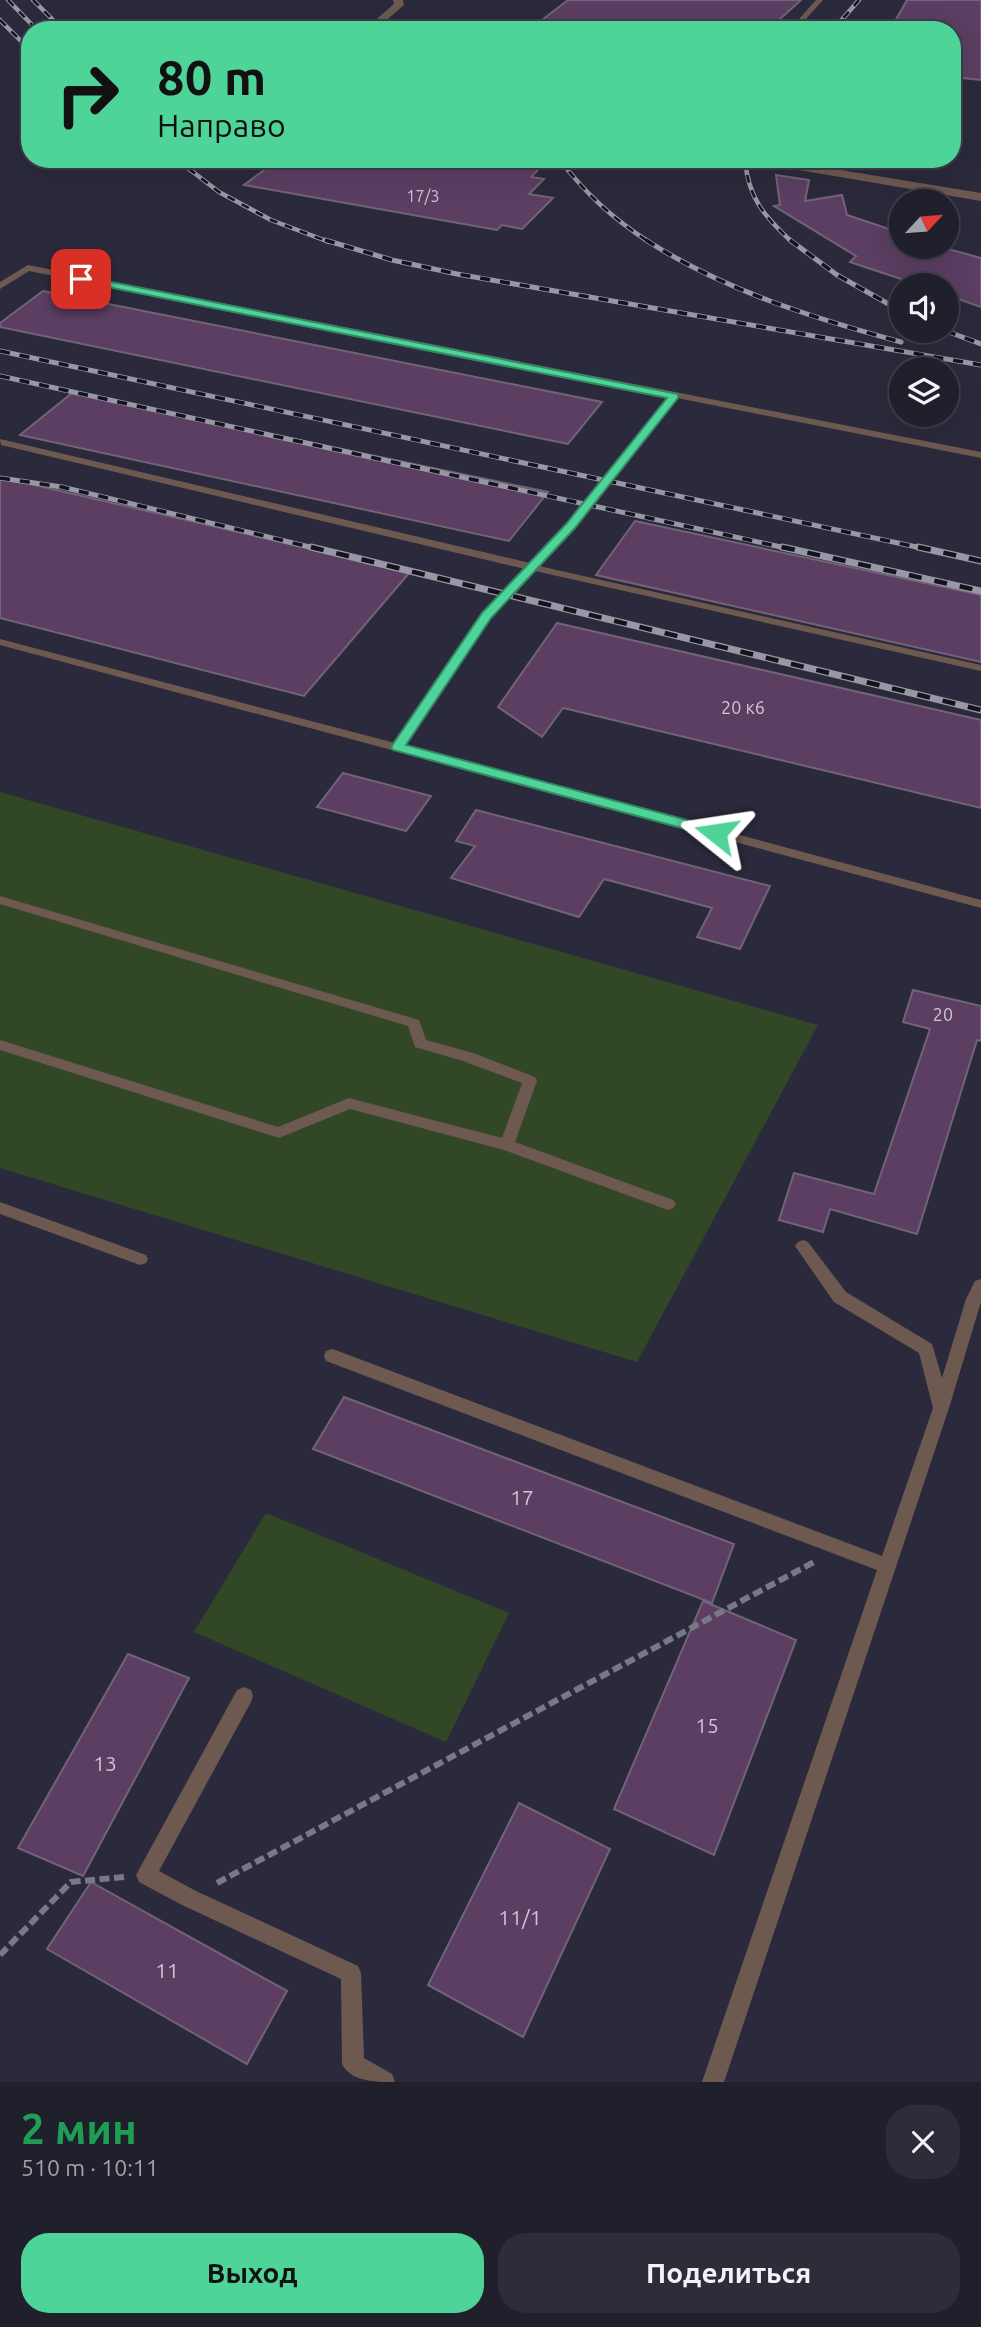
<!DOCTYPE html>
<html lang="ru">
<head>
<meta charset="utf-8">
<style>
  :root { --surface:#20202d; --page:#2d2d39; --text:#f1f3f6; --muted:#a2a3aa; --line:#3d3e49; --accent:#4ed399 }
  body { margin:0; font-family:Ubuntu,sans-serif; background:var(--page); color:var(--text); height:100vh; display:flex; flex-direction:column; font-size:26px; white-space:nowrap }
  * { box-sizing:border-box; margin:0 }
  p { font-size:23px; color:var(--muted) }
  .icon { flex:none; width:38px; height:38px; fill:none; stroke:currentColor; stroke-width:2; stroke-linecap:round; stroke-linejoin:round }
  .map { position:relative; height:2082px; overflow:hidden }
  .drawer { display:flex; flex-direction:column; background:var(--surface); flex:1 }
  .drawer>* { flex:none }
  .top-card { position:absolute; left:21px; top:21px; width:940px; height:147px; border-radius:28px; box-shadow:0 7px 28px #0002,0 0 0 2px var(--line); background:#4ed399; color:#111; overflow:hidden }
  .needle { width:46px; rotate:64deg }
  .tools { position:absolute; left:889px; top:189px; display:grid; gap:14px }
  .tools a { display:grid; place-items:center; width:70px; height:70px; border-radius:50%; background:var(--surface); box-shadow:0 7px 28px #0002,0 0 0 2px var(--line); font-size:35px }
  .pin { position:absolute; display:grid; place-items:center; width:60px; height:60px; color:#fff; margin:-30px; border-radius:14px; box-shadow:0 4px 10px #0006 }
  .me { position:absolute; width:77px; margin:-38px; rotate:285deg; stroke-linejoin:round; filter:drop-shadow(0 0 5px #0008) }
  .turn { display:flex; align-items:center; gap:24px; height:147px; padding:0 21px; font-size:32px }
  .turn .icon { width:91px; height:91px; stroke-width:2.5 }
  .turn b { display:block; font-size:49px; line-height:60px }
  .round { display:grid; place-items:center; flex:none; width:74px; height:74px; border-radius:28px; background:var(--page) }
  .headline { display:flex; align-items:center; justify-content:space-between; height:119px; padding:0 21px }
  h1 { font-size:42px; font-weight:700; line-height:52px; color:#1e9e55 }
  .button { display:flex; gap:14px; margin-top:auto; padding:14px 21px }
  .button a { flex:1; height:80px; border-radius:28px; background:var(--accent); color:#111; font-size:28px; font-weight:700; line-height:80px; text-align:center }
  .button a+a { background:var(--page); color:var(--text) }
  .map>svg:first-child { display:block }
</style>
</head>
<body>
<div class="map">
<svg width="981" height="2082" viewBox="0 0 981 2082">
  <rect width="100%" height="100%" fill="#2a2a3c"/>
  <g fill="#324725">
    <polygon points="0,792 818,1025 637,1362 0,1168"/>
    <polygon points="266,1513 509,1613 446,1742 194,1632"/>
  </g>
  <g fill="#5b3e62" stroke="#726376" stroke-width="2">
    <polygon points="568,0 801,0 768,30 529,30"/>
    <polygon points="907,0 981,0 981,80 952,77 952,30 890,30"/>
    <polygon points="279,159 492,159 541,167 531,177 544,179 529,194 553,198 522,229 502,225 497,230 244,185"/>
    <polygon points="776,175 809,180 805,201 842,195 847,215 901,233 901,247 941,247 981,258 981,307 947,295 947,285 919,285 850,262 856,256 774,206 780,205"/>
    <polygon points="43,291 602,402 568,444 0,327 0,323"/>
    <polygon points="72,393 548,492 509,541 20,435"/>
    <polygon points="0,477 410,572 304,696 0,618"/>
    <polygon points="635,521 981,595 981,662 596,575"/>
    <polygon points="557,623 981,720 981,808 563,708 542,737 498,707"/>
    <polygon points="343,773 431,796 406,831 317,807"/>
    <polygon points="476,810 770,886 740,949 697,937 712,908 604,879 579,917 451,878 475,846 456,841"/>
    <polygon points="913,990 981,1006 981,1041 977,1040 917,1234 830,1209 823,1232 779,1220 794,1173 874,1194 930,1029 903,1022"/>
    <polygon points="344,1397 734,1544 712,1603 313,1449"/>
    <polygon points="703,1601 796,1640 714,1855 614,1809"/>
    <polygon points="128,1654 189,1678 83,1876 18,1848"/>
    <polygon points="519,1803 610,1849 523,2037 428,1985"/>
    <polygon points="91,1882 287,1991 247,2064 47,1949"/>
  </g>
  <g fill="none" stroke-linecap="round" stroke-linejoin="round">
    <g stroke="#787887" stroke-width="6" stroke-dasharray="10 4.5" stroke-linecap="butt">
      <polyline points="217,1883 814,1562"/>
      <polyline points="0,1955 71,1882 124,1877"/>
    </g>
    <g fill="#6e5951" fill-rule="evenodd">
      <polygon points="816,0 823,0 796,30 789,30"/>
      <polygon points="28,265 981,452 981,458 677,398 575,528 539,566 981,665 981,671 535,571 490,618 405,745 981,900 981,908 0,645 0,639 395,743 482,614 525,569 1,445 0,439 530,563 567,524 669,397 29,271 0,289 0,282"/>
      <polygon points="0,896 419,1020 426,1040 473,1053 535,1077 537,1081 515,1142 673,1200 676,1204 673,1208 668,1210 504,1150 350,1109 279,1138 0,1050 0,1040 278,1127 349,1098 502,1138 522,1083 463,1061 415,1047 408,1026 0,904"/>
      <polygon points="0,1202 146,1255 148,1259 146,1263 140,1265 0,1214"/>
      <polygon points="803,1240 808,1242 846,1292 932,1344 942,1378 966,1299 975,1281 981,1279 981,1302 949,1408 724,2082 702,2082 877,1570 326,1361 324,1356 326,1351 332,1349 338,1351 882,1556 933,1408 919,1353 834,1302 795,1246 798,1242"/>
      <path d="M 244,1687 L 251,1690 L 253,1696 L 251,1702 L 159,1871 L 196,1891 L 358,1966 L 361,1973 L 364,2058 L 392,2074 L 395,2082 C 376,2082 351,2082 342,2064 L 341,1979 L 182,1905 L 139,1882 L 136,1875 L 237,1690 Z"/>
    </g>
    <g fill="#6e5951" fill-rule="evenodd">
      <polygon points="393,0 403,0 404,5 375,30 364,30 394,4"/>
      <polygon points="747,159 774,159 981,193 981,201 752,162"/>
    </g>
    <g stroke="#9797a6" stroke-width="4.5">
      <g id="rail-far2">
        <polyline points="8,0 37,30"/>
        <polyline points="33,0 63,30"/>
        <polyline points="0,20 30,50"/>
        <polyline points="833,30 859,0"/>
        <polyline points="176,159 219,192 271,220 329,242"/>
        <path d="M 559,159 C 586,194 612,218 649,242"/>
        <path d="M 745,159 C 748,198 764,216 792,242"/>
      </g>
    </g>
    <g stroke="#9797a6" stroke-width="5">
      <g id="rail-far1">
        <polyline points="325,240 392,260 457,274 981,365"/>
        <path d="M 646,240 C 723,290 813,318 901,342"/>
        <polyline points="790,240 837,275 901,311"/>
        <polyline points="946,331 981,344"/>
        <polyline points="0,351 926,549"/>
        <polyline points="0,376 790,549"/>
        <polyline points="0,478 62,487 318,549"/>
      </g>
    </g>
    <g stroke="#9797a6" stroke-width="7">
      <g id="rail">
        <polyline points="311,547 981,710"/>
        <polyline points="782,547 981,591"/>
        <polyline points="918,547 981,561"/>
      </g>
    </g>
    <use href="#rail-far2" stroke="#13131c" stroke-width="2.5" stroke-dasharray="8" stroke-linecap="butt"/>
    <use href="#rail-far1" stroke="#13131c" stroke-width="3.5" stroke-dasharray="10" stroke-linecap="butt"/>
    <use href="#rail" stroke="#13131c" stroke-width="4.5" stroke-dasharray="13" stroke-linecap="butt"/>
  </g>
  <polygon fill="#4ed399" stroke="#338963" stroke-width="2" points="81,276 678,394 678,398 575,528 491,618 406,745 721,829 721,836 711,836 393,750 391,747 482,613 567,523 667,398 77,281 77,277"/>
  <g text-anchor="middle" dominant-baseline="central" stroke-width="7" stroke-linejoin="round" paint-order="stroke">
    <g font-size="16" fill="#cdc6d7">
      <text x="423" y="196">17/3</text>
    </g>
    <g font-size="18" fill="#cdc6d7">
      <text x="743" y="707">20 к6</text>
      <text x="943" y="1014">20</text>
    </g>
    <g font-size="21" fill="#cdc6d7">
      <text x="522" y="1497">17</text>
      <text x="707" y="1725">15</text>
      <text x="105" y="1763">13</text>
      <text x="520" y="1917">11/1</text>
      <text x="167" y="1970">11</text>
    </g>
  </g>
</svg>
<div class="tools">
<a><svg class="needle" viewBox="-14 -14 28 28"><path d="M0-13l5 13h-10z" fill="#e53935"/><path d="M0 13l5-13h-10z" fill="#a2a3aa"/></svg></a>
<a><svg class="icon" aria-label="sound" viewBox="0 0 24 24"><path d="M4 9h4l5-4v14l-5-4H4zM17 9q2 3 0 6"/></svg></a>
<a><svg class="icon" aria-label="layers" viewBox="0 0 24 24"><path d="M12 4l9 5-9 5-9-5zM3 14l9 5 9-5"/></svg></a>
</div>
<div class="pin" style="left:81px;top:279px;background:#d93025"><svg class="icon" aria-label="arrive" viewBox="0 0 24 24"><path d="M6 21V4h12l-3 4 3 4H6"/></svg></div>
<svg class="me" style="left:716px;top:833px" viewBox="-20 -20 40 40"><path d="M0-17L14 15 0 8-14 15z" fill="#4ed399" stroke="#fff" stroke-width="4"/></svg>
<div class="top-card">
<div class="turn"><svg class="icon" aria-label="right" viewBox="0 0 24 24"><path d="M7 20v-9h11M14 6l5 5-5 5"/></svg><div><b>80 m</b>Направо</div></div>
</div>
</div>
<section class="drawer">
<div class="headline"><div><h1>2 мин</h1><p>510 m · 10:11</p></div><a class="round"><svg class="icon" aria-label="close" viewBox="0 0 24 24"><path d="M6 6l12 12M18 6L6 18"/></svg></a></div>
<div class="button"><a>Выход</a><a>Поделиться</a></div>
</section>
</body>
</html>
